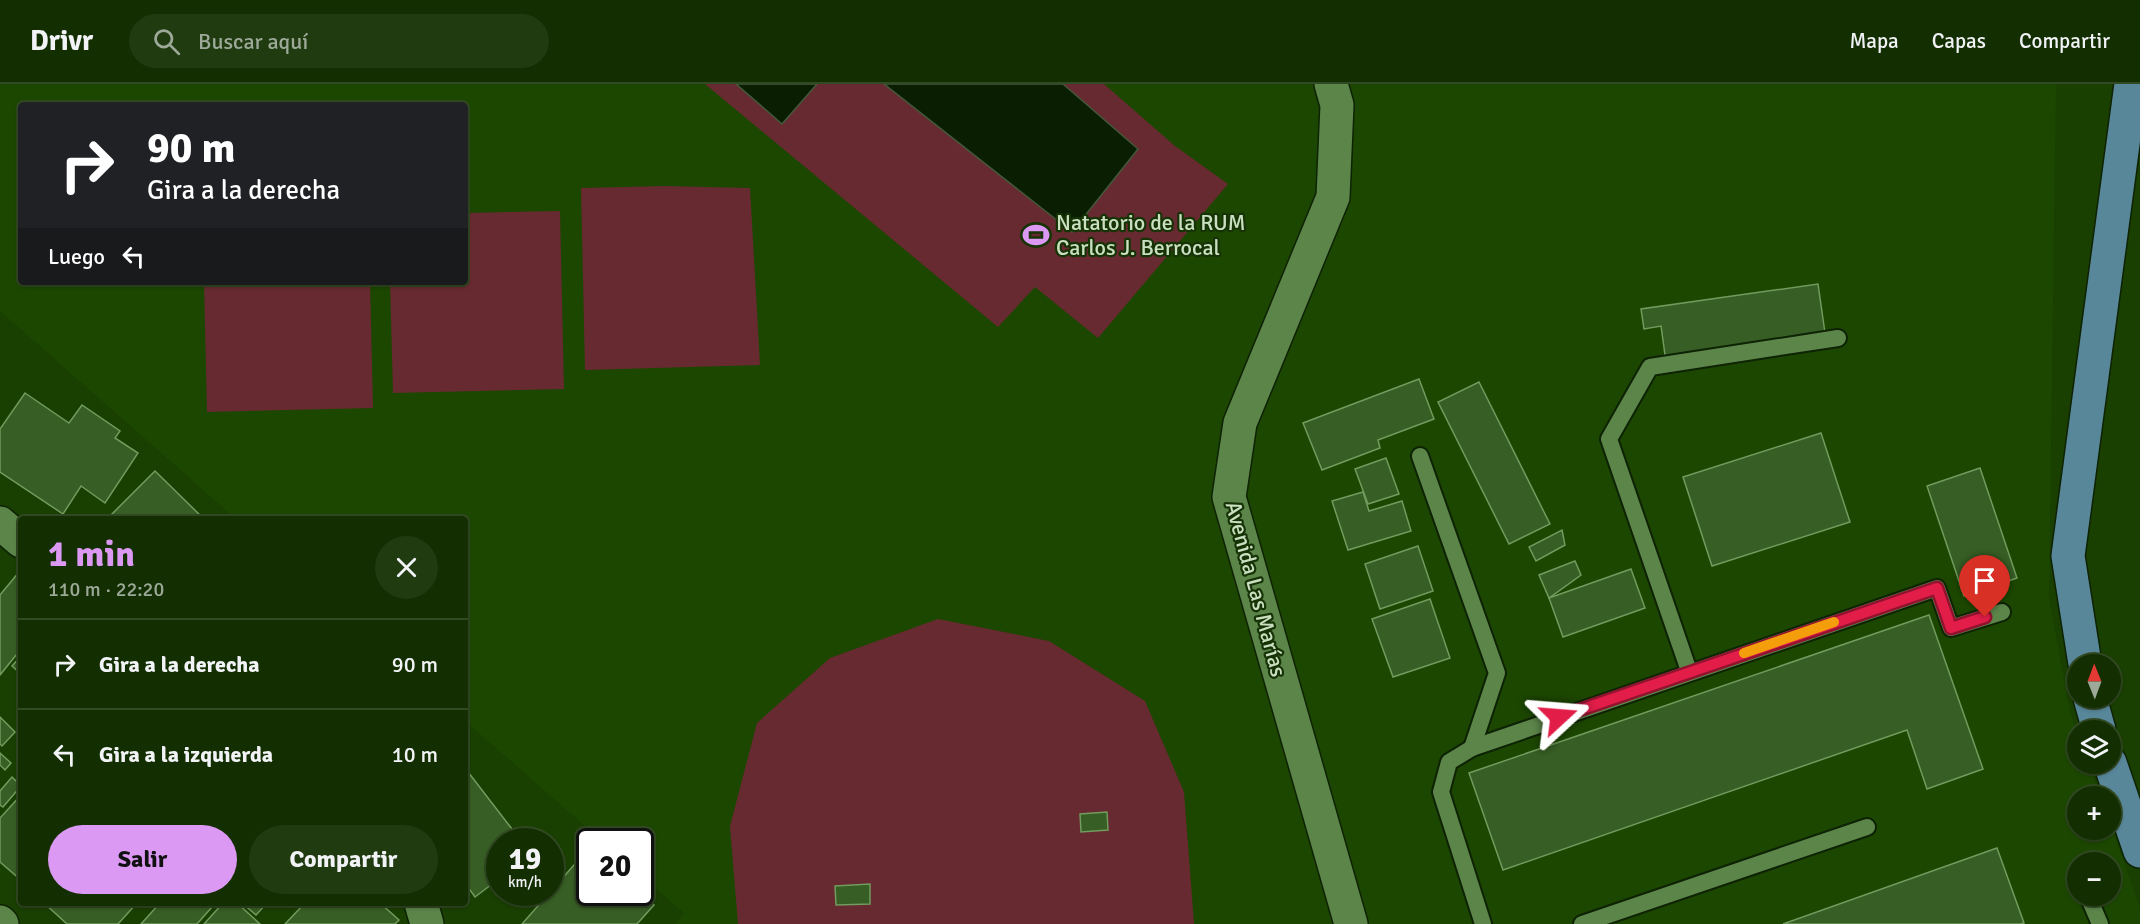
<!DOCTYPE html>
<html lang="es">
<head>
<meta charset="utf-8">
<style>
  :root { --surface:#132f01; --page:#203b10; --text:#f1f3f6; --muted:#9da999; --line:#324a23; --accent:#dc99f4 }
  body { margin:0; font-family:Signika,sans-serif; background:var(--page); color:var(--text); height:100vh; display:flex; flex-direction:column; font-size:22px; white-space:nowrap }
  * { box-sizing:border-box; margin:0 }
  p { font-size:20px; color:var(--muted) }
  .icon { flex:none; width:33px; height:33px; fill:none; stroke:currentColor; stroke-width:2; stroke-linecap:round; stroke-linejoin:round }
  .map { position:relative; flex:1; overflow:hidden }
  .drawer { position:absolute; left:18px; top:432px; width:450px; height:390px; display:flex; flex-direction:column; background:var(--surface); border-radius:6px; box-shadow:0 2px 4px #0004,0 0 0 2px var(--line) }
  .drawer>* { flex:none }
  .top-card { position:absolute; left:18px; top:18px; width:450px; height:183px; border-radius:6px; box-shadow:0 2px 4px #0004,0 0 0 2px var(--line); background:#202124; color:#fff; overflow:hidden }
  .needle { width:39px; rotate:359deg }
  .fabs { position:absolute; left:2067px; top:570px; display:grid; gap:12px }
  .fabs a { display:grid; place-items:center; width:54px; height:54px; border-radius:50%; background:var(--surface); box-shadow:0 2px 4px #0004,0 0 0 2px var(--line); font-size:30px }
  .speed { position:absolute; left:486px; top:744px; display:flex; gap:12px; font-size:30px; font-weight:700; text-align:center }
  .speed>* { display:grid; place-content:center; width:78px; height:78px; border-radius:50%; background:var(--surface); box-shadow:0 2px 4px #0004,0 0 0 2px var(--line); line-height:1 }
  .speed small { font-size:15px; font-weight:400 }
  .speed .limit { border:3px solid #111; border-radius:9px; background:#fff; color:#111 }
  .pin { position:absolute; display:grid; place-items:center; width:51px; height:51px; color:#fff; margin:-62px -26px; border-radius:50% 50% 50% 0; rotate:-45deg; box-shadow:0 0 6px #0007 }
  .pin .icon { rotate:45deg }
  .me { position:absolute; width:66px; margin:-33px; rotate:71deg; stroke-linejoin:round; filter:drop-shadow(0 0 4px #0008) }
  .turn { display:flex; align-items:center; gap:21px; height:126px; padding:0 30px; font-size:27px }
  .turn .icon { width:78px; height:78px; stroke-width:2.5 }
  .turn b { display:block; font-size:42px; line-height:51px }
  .then { display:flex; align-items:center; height:57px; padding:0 30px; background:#0003; gap:12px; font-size:22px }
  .round { display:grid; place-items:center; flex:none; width:63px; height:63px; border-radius:32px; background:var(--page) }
  .overview { display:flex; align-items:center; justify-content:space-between; height:102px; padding:0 30px }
  h1 { font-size:36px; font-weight:800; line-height:45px; color:var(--accent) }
  .action { display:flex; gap:12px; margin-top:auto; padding:12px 30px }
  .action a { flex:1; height:69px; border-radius:36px; background:var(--accent); color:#111; font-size:24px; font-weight:800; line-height:69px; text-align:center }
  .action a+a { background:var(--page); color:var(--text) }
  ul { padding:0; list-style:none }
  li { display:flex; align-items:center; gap:18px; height:90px; padding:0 30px; border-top:2px solid var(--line) }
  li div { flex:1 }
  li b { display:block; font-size:22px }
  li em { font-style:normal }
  header { display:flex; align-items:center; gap:36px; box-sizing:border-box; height:84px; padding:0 30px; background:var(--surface); border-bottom:2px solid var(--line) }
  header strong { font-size:28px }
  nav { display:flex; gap:33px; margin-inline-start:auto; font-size:21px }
  .search { width:420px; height:54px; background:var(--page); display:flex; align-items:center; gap:15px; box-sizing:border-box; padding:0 21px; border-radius:33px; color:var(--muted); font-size:22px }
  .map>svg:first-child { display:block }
</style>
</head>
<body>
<header>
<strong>Drivr</strong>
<div class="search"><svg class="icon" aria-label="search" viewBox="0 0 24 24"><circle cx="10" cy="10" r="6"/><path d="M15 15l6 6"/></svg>Buscar aquí</div>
<nav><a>Mapa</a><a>Capas</a><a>Compartir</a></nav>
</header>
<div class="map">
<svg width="2140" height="840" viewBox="0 0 2140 840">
  <rect width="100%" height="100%" fill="#193f01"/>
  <path fill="#1c4700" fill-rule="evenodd" d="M 0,0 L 2056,0 L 2049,514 L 2070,628 L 2077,648 L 2078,680 L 2089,680 L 2100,712 L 2078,712 L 2078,746 L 2110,746 L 2111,741 L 2140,824 L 2140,840 L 675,840 L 684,829 L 641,791 L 640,758 L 602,757 L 465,637 L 465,435 L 236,435 L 0,227 ZM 21,21 L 465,21 L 465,198 L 21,198 ZM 2078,778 L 2110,778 L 2110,812 L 2078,812 Z"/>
  <g fill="#672a30">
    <polygon points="705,0 1104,0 1175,62 1228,100 1098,254 1035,203 998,243"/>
    <polygon points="665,102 750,104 760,281 585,286 581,104"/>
    <polygon points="560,127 564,305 393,309 390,198 465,198 465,129"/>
    <polygon points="204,198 370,198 373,324 207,328"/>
    <polygon points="938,535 1049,557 1145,617 1184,708 1194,840 738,840 730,742 757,639 830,574"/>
  </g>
  <g fill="#0a1e02" stroke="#44583b" stroke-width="1.5">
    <polygon points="736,0 817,0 782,40"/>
    <polygon points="884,0 1063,0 1138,65 1072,148"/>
  </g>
  <g fill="#375e24" stroke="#719b5f" stroke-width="1.5">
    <polygon points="1818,200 1826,256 1666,278 1661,242 1644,245 1641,225"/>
    <polygon points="1419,295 1434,335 1378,356 1380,364 1322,386 1303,339"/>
    <polygon points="1479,298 1550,440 1509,460 1438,318"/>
    <polygon points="25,309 69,339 82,321 120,347 115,354 138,369 105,419 81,402 63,430 0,388 0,345"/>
    <polygon points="1821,349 1850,438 1712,482 1683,393"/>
    <polygon points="1386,374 1399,410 1368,420 1355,385"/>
    <polygon points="1980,384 2017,494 1964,512 1927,402"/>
    <polygon points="155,387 204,435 107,435"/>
    <polygon points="1363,408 1369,427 1402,417 1411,447 1348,466 1332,417"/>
    <polygon points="1562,446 1565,461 1536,477 1529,463"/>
    <polygon points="1418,462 1433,507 1380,525 1365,480"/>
    <polygon points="1575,477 1581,491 1549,514 1539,491"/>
    <polygon points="1631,485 1645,524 1563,553 1549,514"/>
    <polygon points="19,488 21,565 0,591 0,511"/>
    <polygon points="1430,515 1450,574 1393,593 1372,535"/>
    <polygon points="1929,531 1983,685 1927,705 1907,646 1503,786 1469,689"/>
    <polygon points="21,572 21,590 12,582"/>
    <polygon points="0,633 15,648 2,662 0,660"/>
    <polygon points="0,669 11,679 5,686 0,681"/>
    <polygon points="465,684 522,758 500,758 500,794 475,813 465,799"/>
    <polygon points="12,693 21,702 3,723 0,721 0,707"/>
    <polygon points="21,711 21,796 0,778 0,734"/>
    <polygon points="1107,728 1108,746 1081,748 1080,730"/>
    <polygon points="589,764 590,808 639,808 654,821 637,840 522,840"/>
    <polygon points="1997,764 2024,839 2020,840 1783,840"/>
    <polygon points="870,800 870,820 836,821 835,802"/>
    <polygon points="44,819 137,819 118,840 67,840"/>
    <polygon points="160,819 207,819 212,823 197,840 141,840"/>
    <polygon points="223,819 237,819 260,840 204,840"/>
    <polygon points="242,819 267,819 256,831"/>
    <polygon points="305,819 380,819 399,836 395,840 285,840"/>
  </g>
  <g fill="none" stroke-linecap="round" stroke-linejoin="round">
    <g stroke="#0e2204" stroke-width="20">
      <g id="lane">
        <polyline points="1420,372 1497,589 1472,664"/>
        <polyline points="1689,587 1609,355 1650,283 1838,254"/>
        <polyline points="2088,812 2100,840"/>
        <polyline points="1483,840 1441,708 1449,678 1472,664 1937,504 1951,544 2002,528"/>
        <polyline points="1582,840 1867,743"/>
      </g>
    </g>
    <g stroke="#0e2204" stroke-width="36">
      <g id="street">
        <polyline points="1331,0 1337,21 1333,113 1240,339 1229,413 1351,840"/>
        <polyline points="0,439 21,457"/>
        <polyline points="421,819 427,840"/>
        <polyline points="0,838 2,840"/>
      </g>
    </g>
    <g stroke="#0e2204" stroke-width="36">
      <g id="primary">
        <polyline points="2085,580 2068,472 2131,0"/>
        <polyline points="2090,614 2099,646"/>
        <polyline points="2110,679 2140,767"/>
      </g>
    </g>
    <use href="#lane" stroke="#5c854a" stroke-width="16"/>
    <use href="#street" stroke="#5c854a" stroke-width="33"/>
    <use href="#primary" stroke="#58879a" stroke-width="33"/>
  </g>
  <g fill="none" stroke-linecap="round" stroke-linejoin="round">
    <g stroke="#92132f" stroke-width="15">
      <polyline id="route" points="1559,633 1937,504 1951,544 1985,533"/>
    </g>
    <use href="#route" stroke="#e11d48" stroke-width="10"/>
    <polyline stroke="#f59e0b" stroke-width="10" points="1744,569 1834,538"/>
  </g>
  <defs>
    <g id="stadium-bare" transform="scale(2.07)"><path d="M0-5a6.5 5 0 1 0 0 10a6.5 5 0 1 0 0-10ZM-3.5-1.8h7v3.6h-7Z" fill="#dc99f4" stroke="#163306" stroke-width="2.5" paint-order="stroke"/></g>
  </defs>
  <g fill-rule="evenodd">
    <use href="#stadium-bare" x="1036" y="151"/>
  </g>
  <g text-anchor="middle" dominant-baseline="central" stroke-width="4.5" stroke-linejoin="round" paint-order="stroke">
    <g font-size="22" fill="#cae0c1" stroke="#163306" text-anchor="start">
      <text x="1056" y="138">Natatorio de la RUM<tspan x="1056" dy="25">Carlos J. Berrocal</tspan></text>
    </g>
    <g font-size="22" fill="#cae0c1" stroke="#163306">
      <text transform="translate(1256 505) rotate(75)">Avenida Las Marías</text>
    </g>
  </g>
</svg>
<div class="fabs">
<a><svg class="needle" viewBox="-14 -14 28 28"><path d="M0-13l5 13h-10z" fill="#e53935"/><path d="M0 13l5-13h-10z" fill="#9da999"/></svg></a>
<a><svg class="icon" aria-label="layers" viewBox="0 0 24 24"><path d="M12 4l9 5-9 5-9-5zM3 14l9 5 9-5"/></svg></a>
<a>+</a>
<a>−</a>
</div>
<div class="speed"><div>19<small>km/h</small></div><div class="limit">20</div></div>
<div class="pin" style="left:1985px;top:533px;background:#d93025"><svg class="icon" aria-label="arrive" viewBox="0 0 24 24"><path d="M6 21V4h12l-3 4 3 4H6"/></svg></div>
<svg class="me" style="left:1559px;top:633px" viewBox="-20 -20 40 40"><path d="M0-17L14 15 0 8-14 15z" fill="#e11d48" stroke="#fff" stroke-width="4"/></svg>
<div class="top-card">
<div class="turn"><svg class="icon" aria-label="right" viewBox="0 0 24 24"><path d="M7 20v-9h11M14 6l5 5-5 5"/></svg><div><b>90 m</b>Gira a la derecha</div></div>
<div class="then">Luego<svg class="icon" aria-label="left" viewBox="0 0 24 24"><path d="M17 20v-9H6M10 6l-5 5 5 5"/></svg></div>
</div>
<section class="drawer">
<div class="overview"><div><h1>1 min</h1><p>110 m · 22:20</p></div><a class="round"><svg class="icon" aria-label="close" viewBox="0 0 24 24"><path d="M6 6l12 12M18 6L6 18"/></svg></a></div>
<ul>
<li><svg class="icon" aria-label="right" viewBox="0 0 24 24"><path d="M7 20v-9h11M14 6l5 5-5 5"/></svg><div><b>Gira a la derecha</b></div><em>90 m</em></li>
<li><svg class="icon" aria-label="left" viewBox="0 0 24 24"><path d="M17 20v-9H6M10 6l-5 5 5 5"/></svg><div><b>Gira a la izquierda</b></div><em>10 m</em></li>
</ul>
<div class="action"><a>Salir</a><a>Compartir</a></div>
</section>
</div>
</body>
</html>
